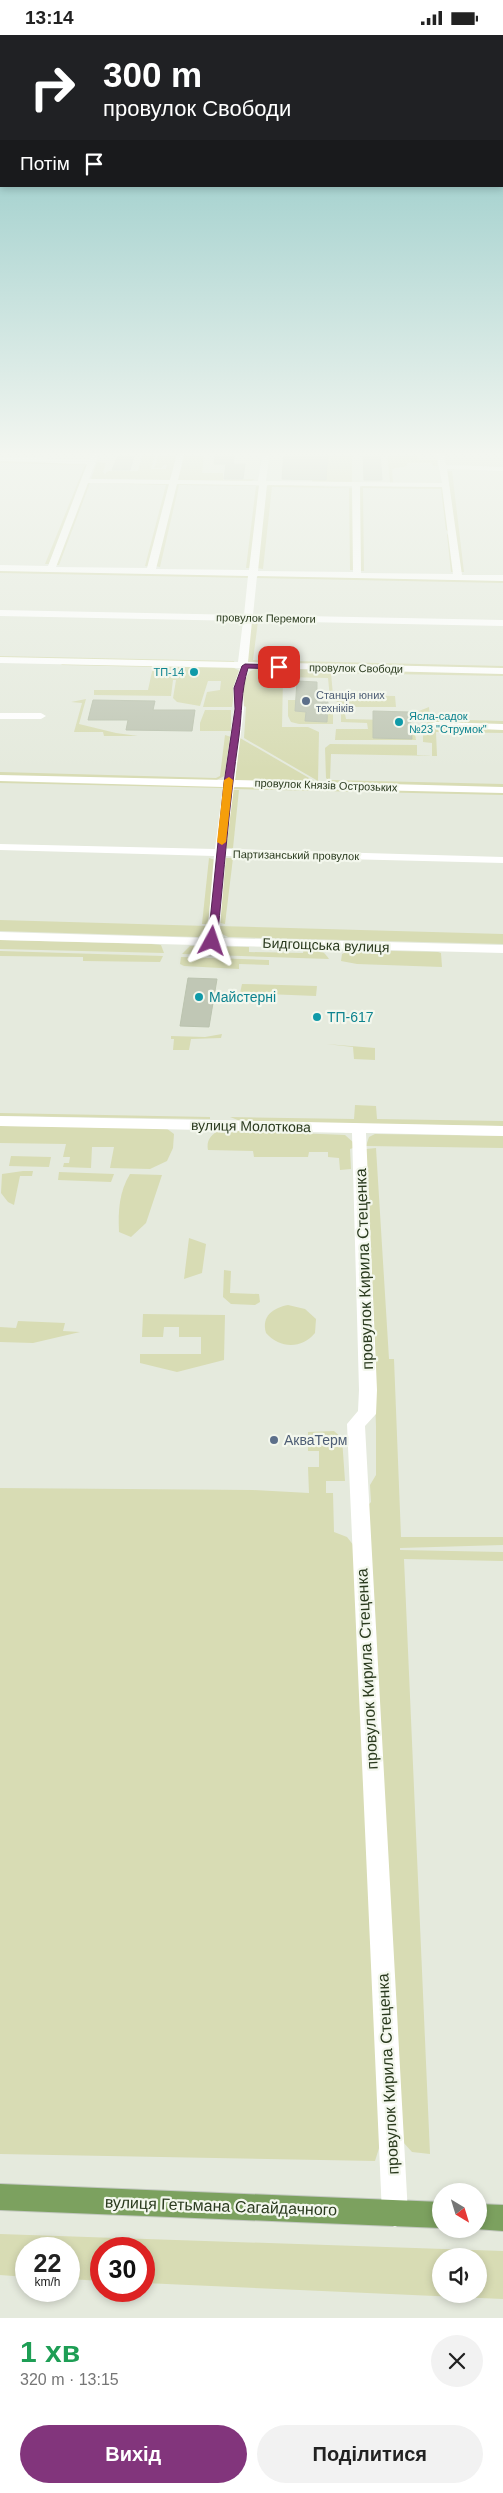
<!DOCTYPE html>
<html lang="uk">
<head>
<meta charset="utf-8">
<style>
  :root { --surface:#fff; --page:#f2f2f2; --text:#222; --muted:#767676; --accent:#82357c }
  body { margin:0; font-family:Arial,sans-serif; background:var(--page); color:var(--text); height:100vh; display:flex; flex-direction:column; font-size:19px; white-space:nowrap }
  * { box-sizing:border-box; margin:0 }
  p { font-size:16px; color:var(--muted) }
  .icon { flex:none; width:28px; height:28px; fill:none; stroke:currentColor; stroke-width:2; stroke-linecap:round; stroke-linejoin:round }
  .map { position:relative; height:2283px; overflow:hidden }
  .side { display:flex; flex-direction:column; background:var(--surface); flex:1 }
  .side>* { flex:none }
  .hud { position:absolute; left:0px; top:0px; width:504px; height:152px; box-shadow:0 2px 8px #0003; background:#202124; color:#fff; overflow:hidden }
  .needle { width:32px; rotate:142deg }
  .buttons { position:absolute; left:432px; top:2148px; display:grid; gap:10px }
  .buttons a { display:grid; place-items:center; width:55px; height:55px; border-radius:50%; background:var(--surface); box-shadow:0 2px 8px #0003; font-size:25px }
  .speed { position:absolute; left:15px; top:2202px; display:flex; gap:10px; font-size:25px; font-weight:700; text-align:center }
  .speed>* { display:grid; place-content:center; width:65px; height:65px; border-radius:50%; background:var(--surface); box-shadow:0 2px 8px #0003; line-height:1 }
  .speed small { font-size:12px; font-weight:400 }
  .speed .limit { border:8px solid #d22; background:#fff; color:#111 }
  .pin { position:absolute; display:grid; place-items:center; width:42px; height:42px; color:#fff; margin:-21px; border-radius:10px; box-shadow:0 2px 8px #0006 }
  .me { position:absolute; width:55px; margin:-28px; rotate:5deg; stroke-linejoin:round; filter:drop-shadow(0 0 4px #0008) }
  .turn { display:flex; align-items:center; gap:18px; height:105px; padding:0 20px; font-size:22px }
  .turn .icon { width:65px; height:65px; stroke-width:2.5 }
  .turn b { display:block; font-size:35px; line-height:42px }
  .then { display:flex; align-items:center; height:48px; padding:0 20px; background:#0003; gap:10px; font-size:19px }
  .round { display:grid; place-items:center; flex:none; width:52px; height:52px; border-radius:26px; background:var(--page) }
  .summary { display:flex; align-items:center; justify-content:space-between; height:85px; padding:0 20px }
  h1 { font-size:30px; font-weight:800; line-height:38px; color:#1e9e55 }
  .cta { display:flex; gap:10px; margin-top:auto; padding:10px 20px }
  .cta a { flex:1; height:58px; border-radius:30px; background:var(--accent); color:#fff; font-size:20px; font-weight:800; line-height:58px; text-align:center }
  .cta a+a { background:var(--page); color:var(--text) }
  .status { display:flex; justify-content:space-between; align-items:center; height:35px; padding:0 25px; background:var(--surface); direction:ltr }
  .status svg { height:14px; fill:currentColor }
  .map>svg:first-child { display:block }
</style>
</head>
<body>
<div class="status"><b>13:14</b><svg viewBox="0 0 49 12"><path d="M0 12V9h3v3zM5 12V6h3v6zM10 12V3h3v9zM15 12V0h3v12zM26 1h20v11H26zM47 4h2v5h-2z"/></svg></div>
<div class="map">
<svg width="503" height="2283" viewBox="0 0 503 2283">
  <rect width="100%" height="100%" fill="#e5eadd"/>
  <g fill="#d8dcb4" fill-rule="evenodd">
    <polygon points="176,416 178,416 170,445 91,444 97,427 106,428 103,437 105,439 108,436 138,436 140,427 150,427 141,427 143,418 155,421 151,434 166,434 167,430 163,430 162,433 154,433 156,428 160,428 156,427 158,421 171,420"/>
    <polygon points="315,416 352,416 352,449 312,448"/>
    <polygon points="387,416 432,416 435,418 418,417 419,425 437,425 438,431 433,431 432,428 407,428 407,431 392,434 393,448 390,448"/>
    <polygon points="182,419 204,421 202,438 223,438 223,445 255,444 247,448 176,446"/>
    <polygon points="0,425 88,430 49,529 45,529 85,430 0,428"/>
    <polygon points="447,436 452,436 464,537 460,537"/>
    <polygon points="89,447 168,449 169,450 150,532 145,531 166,450 90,448 59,530 55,530 84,449"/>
    <polygon points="180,448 260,451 251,533 246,533 256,451 179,450 160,532 155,531 174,450"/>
    <polygon points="271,449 354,453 355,535 350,535 349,453 272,452 263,534 257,533 265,456 267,451"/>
    <polygon points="362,451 443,452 455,537 451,537 447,500 449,497 446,495 441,454 363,453 364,536 360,536 359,453"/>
    <polygon points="0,535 246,540 251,543 0,538"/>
    <polygon points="260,540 503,545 503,548 255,543"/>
    <polygon points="250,586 503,590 258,586 253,625 503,631 503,634 247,627"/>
    <polygon points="0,621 234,626 235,629 0,624"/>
    <polygon points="62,629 232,632 240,636 235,652 232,672 203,672 207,657 220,655 221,646 208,646 200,671 177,667 173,663 176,645 173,645 171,661 94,660 94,655 148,655 153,632 61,630"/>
    <polygon points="259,633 503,638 503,641 331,638 333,660 395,661 396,672 354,672 339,668 330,663 328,643 283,642 282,692 308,692 319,697 318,746 244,703 246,672 242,670 241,652 250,636"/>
    <polygon points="86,664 79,689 116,698 138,701 104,701 103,697 74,697 82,668 71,667"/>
    <polygon points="288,665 296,665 295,676 306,677 305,686 327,687 327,678 333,679 333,689 299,689 291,687 288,681"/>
    <polygon points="429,672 430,684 503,686 503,690 427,689 427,686 420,686 419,676"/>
    <polygon points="205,675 231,675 231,696 200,696 200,688"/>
    <polygon points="341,679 345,679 346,684 389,685 415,699 416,705 335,705 336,694 368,694 367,688 341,687"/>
    <polygon points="431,692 503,694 503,698 436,697 437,721 331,719 330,745 503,749 503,753 332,748 326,743 325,713 330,709 417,710 417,720 432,721 432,708 423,707 423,694 431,694"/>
    <polygon points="225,700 231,702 226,740 215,746 0,741 0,737 216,743 220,741"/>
    <polygon points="240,703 316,747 237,746 235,745"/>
    <polygon points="0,745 223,751 223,753 0,748"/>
    <polygon points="236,751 503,757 503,760 233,754"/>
    <polygon points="232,755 239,755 233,813 225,813"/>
    <polygon points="209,823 215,825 208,889 202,889"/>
    <polygon points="224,823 233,823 225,889 220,888"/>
    <polygon points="0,885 207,891 204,899 198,902 0,896"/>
    <polygon points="219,891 503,899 503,909 228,902 220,898"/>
    <polygon points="0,905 151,909 161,910 164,918 0,914"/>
    <path d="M 190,911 L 249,912 L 249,917 L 303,918 L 304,913 C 316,914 322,913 329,924 L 182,919 Z"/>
    <polygon points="350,915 438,917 441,918 442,932 357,929 341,926 342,919"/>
    <polygon points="0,916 163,921 160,927 83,926 83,922 0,921"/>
    <polygon points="181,922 269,925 269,930 239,929 239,934 184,931 180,929"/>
    <polygon points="242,949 317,951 316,961 240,958"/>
    <polygon points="222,999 221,1003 191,1004 189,1015 173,1015 174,1004 171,1004 171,1001 205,1002"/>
    <polygon points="326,1009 375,1013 375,1025 354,1024 353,1012"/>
    <polygon points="355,1070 376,1071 377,1084 503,1086 503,1091 243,1087 230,1082 354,1084"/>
    <polygon points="0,1078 210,1082 210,1084 0,1081"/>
    <polygon points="0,1091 166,1093 174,1099 173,1113 167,1126 150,1134 110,1133 114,1112 92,1112 91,1133 63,1132 64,1128 69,1128 70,1122 63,1122 66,1109 0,1108"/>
    <path d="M 220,1095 L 345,1100 L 354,1108 L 353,1113 L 350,1114 L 351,1134 L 340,1135 L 339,1123 L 328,1122 L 328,1117 L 309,1117 L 308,1122 L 254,1122 L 253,1116 L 208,1115 C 206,1106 211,1099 220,1095 Z"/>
    <polygon points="375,1099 503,1101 503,1113 366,1111 369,1102"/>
    <polygon points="376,1113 389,1324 394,1324 401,1502 503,1502 503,1510 400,1513 400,1515 503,1517 503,1526 404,1524 430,2119 412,2117 403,2107 368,1470 371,1467 370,1450 376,1440 376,1391 366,1114"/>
    <polygon points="11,1121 51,1122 49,1132 9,1131"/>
    <polygon points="23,1136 33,1136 32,1141 20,1141 14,1170 8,1167 1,1158 2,1139"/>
    <polygon points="59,1137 114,1139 111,1147 58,1145"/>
    <path d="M 130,1139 L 162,1140 L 146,1188 L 131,1202 L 119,1197 C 118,1176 119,1157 130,1139 Z"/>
    <polygon points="189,1203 206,1209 202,1238 184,1244"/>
    <polygon points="224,1235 231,1236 230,1258 259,1259 260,1267 255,1270 231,1269 223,1262"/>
    <path d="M 288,1270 L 305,1274 L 316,1284 L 315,1298 C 302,1314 280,1314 266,1298 C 261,1281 273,1273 288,1270 Z"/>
    <polygon points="143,1279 225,1280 224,1325 177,1337 140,1328 140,1319 201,1319 201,1302 179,1302 179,1292 164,1292 163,1302 142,1302"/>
    <polygon points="18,1286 65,1288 63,1296 80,1297 33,1308 0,1307 0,1292 16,1293"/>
    <polygon points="334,1396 342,1403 345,1446 326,1446 326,1458 333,1458 334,1497 347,1502 354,1511 380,2110 375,2126 0,2119 0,1453 253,1455 309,1458 308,1432 319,1432 319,1416 308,1416 308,1397"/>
    <path d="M 0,2199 L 503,2216 L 503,2264 L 144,2248 L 144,2214 L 101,2214 L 101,2246 L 69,2244 L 69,2214 L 26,2214 L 26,2242 L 0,2240 ZM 441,2221 L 479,2221 L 479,2259 L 441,2259 Z"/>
  </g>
  <g fill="#c0c7b5" stroke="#bbc3af">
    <polygon points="216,416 235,416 233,429 214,429"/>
    <polygon points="284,416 328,418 326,445 282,444"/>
    <polygon points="363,417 380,417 382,445 364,445"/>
    <polygon points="118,420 134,421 130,435 112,435"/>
    <polygon points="226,429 245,429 243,444 224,444"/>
    <polygon points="297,646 317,647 317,667 328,667 327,687 305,686 306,677 295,676"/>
    <polygon points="93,665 155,666 153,675 195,675 192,696 126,695 128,685 88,685"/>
    <polygon points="373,676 410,677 412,704 373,703"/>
    <polygon points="188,943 217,944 209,992 180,991"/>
  </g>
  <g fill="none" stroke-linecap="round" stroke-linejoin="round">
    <g stroke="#c3c8c0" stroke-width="2">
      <g id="major">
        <polygon points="0,2149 441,2167 441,2193 0,2175"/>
        <polygon points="479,2169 503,2170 503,2196 476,2194 479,2194"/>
      </g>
    </g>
    <g fill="#fff" fill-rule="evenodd">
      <path d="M 93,416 L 100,416 L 89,444 L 170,445 L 178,416 L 185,416 L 178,445 L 258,446 L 263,416 L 270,416 L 266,446 L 442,448 L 436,416 L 443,416 L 446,430 L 503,432 L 503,436 L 447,434 L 462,540 L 503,540 L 503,546 L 257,541 L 253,580 L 503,585 L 503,591 L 252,586 L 248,627 L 503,633 L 503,639 L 249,633 L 243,653 L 244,674 L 235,745 L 503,752 L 503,758 L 234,752 L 226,814 L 503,822 L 503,828 L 226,821 L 219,903 L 503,910 L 503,918 L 0,905 L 0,897 L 207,903 L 214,821 L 0,815 L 0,809 L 215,814 L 223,752 L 0,746 L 0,740 L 224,745 L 234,674 L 233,653 L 240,633 L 0,628 L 0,622 L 238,627 L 243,586 L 0,581 L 0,575 L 244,580 L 248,541 L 0,536 L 0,530 L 48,531 L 87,429 L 0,426 L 0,422 L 89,425 ZM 88,448 L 169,449 L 147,533 L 56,532 ZM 177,449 L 259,450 L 249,535 L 156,534 ZM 267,450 L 352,451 L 353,537 L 258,536 ZM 360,451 L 442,452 L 453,539 L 361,538 Z"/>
      <polygon points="0,678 41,678 46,681 41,684 0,684"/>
      <polygon points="436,687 503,689 503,695 432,692 432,688"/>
      <polygon points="0,1081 503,1091 503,1101 366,1098 377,1355 376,1379 365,1391 408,2179 404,2188 395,2192 386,2188 382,2179 347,1389 358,1376 359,1355 352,1098 0,1091"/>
    </g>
    <use href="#major" fill="#7ca15f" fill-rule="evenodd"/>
  </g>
  <linearGradient id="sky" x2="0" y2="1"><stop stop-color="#7fc0bf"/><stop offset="0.57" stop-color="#f3f6f0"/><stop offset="1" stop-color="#f3f6f0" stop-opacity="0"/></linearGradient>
  <rect width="503" height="735" fill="url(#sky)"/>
  <path fill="#82357c" stroke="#542251" d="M 245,629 L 279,630 L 283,632 L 279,634 L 248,633 C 241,656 242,678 239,701 C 229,769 224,838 217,906 L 212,909 L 208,906 L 224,748 L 235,674 L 234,653 L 242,631 Z"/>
  <polygon fill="#f59e0b" points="229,742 233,745 226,807 222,810 217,807 224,745"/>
  <g fill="#0f9aa8" stroke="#f3f7ed" stroke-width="2">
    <circle cx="194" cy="637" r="5"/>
    <circle cx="399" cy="687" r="5"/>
    <circle cx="199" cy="962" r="5"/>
    <circle cx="317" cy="982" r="5"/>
  </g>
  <g fill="#5c6f8a" stroke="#f3f7ed" stroke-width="2">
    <circle cx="306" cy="666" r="5"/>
    <circle cx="274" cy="1405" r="5"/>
  </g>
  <g text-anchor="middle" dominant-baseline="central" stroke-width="4.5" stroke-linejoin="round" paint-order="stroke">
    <g font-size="11" fill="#2a3a1e" stroke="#f3f7ed">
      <text transform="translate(266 583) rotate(1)">провулок Перемоги</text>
      <text transform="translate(356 633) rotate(1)">провулок Свободи</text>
      <text transform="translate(326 750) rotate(2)">провулок Князів Острозьких</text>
      <text transform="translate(296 820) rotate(1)">Партизанський провулок</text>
    </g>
    <g font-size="11" fill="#0d838f" stroke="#f3f7ed" text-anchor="end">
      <text x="184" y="637">ТП-14</text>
      <text x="409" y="681" text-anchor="start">Ясла-садок<tspan x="409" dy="13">№23 "Струмок"</tspan></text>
    </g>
    <g font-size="11" fill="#4e5e75" stroke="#f3f7ed" text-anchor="start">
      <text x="316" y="660">Станція юних<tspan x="316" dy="13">техніків</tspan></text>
    </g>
    <g font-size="14" fill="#2a3a1e" stroke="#f3f7ed">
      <text transform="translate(326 910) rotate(2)">Бидгощська вулиця</text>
      <text transform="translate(251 1091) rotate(1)">вулиця Молоткова</text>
    </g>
    <g font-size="14" fill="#0d838f" stroke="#f3f7ed" text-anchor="start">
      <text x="209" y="962">Майстерні</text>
      <text x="327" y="982">ТП-617</text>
    </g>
    <g font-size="14" fill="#4e5e75" stroke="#f3f7ed" text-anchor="start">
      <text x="284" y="1405">АкваТерм</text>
    </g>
    <g font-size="16" fill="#2a3a1e" stroke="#f3f7ed">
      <text transform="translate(364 1234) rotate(-92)">провулок Кирила Стеценка</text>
      <text transform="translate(367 1634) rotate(-93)">провулок Кирила Стеценка</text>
      <text transform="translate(388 2039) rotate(-93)">провулок Кирила Стеценка</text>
      <text transform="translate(221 2171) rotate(2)">вулиця Гетьмана Сагайдачного</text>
    </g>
  </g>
</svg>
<div class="buttons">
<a><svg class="needle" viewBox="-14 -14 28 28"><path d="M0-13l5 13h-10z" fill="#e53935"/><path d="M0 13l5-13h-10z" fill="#767676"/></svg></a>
<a><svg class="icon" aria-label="sound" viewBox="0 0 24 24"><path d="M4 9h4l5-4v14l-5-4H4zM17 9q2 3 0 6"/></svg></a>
</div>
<div class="speed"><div>22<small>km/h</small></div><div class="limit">30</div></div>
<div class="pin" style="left:279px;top:632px;background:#d93025"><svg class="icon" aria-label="arrive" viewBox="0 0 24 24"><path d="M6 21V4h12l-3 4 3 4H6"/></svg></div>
<svg class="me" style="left:212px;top:906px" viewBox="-20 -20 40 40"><path d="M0-17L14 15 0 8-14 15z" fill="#82357c" stroke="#fff" stroke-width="4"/></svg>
<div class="hud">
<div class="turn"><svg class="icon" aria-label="right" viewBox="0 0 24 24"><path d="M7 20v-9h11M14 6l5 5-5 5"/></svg><div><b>300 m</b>провулок Свободи</div></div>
<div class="then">Потім<svg class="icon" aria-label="arrive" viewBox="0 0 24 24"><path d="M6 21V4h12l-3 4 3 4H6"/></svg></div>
</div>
</div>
<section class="side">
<div class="summary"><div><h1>1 хв</h1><p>320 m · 13:15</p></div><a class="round"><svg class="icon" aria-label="close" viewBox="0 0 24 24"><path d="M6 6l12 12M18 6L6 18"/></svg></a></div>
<div class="cta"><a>Вихід</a><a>Поділитися</a></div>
</section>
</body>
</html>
